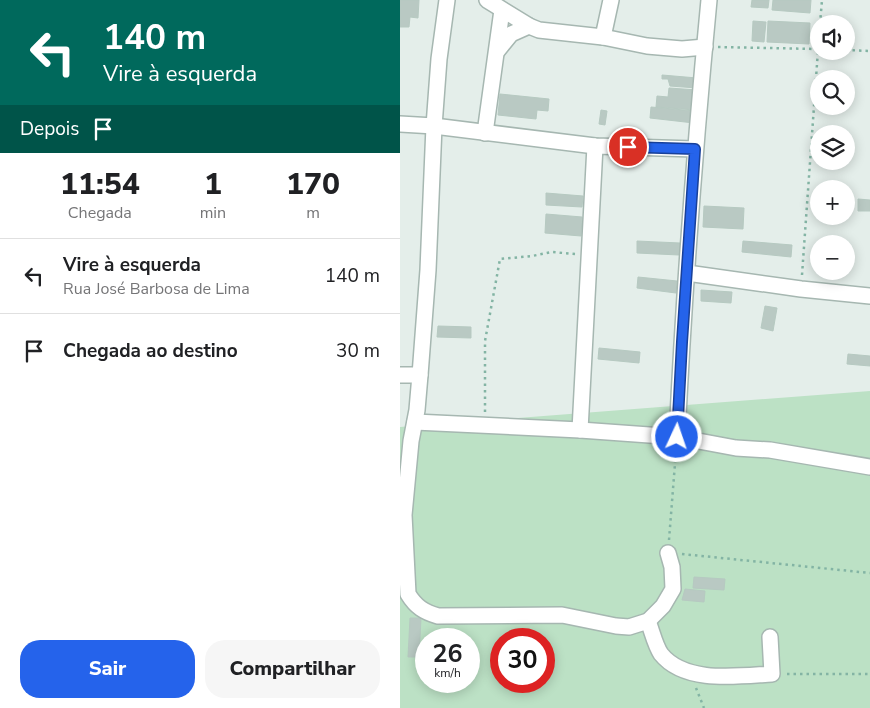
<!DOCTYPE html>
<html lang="pt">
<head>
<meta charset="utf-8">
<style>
  :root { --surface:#fff; --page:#f6f6f6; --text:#202124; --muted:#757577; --line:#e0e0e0; --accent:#2563eb }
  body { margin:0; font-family:"Nunito Sans",sans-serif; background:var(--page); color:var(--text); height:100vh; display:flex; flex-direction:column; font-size:19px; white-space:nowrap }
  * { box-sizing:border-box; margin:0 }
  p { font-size:16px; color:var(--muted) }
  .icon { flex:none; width:28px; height:28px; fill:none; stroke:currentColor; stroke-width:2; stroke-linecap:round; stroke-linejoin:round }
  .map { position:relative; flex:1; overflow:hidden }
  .sheet { display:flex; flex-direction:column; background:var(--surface); width:400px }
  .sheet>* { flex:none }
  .top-card { background:#00695c; color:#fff; overflow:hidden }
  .controls { position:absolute; left:410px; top:15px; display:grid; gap:10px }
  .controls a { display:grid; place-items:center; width:45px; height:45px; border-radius:50%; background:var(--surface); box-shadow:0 2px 12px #0003; font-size:25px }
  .speed { position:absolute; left:15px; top:628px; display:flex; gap:10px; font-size:25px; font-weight:700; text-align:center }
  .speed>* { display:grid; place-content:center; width:65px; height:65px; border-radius:50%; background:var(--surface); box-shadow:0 2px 12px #0003; line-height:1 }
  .speed small { font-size:12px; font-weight:400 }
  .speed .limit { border:8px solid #d22; background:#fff; color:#111 }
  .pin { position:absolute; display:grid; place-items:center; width:42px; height:42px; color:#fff; margin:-21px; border:2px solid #fff; border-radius:50%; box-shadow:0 1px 5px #0007 }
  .me { position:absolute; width:55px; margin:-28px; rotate:3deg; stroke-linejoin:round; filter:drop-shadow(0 0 4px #0008) }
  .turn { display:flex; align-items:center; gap:18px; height:105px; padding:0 20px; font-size:22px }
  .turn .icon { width:65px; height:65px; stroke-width:2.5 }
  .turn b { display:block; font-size:35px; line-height:42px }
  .then { display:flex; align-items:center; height:48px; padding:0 20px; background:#0003; gap:10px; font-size:19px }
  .eta { display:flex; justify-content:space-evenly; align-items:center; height:85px; text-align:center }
  .eta b { font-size:30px; font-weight:800; line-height:35px }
  .primary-button { display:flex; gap:10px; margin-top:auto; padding:10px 20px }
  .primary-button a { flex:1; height:58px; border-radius:20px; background:var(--accent); color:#fff; font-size:20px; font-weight:800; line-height:58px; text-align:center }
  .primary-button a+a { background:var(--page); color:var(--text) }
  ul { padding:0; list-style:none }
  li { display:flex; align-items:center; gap:15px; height:75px; padding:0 20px; border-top:1px solid var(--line) }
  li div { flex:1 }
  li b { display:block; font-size:19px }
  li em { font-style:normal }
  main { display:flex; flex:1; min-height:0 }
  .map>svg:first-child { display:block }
</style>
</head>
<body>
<main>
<section class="sheet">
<div class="top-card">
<div class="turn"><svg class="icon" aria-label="left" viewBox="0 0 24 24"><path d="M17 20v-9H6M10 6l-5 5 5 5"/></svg><div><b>140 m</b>Vire à esquerda</div></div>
<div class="then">Depois<svg class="icon" aria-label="arrive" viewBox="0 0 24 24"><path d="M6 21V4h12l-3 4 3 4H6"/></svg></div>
</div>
<div class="eta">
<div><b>11:54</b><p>Chegada</p></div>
<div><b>1</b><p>min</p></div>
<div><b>170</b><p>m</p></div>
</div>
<ul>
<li><svg class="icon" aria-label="left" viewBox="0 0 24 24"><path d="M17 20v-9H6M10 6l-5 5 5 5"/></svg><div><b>Vire à esquerda</b><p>Rua José Barbosa de Lima</p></div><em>140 m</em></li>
<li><svg class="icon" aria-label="arrive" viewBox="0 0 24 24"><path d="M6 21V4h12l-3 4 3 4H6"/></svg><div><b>Chegada ao destino</b></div><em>30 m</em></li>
</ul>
<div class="primary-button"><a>Sair</a><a>Compartilhar</a></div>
</section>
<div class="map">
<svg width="470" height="708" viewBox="0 0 470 708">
  <rect width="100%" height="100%" fill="#e4eeea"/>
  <path fill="#bce1c5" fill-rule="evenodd" d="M 470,391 L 470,708 L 0,708 L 0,427 ZM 26,639 L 69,639 L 69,681 L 26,681 ZM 101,639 L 144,639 L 144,681 L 101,681 Z"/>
  <g fill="#b9c9c3" stroke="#b6c9c1">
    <polygon points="0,0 19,0 18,18 10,17 9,27 0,27"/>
    <polygon points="352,0 369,0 368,8 351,7"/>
    <polygon points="373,0 411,0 410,13 372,10"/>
    <polygon points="353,21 366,22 364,42 352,41"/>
    <polygon points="368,21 410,23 409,44 367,42"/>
    <polygon points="262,75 297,78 297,88 270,86 268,79 262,79"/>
    <polygon points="269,88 297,90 295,110 256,107 257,96 268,97"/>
    <polygon points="100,94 149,99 148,111 137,110 136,119 98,115"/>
    <polygon points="251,107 295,111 294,123 250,118"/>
    <polygon points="201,110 207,111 205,125 199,124"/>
    <polygon points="146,193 183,196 182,207 146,205"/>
    <polygon points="458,199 470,200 470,211 458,211"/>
    <polygon points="304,206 344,208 343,229 303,227"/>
    <polygon points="146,214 182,217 181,236 145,233"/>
    <polygon points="237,241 280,243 279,255 237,253"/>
    <polygon points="343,241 392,245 391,257 342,252"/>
    <polygon points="238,277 277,281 276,293 237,288"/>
    <polygon points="301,290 332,292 331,303 301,301"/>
    <polygon points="365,306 377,308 373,331 361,328"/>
    <polygon points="38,326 71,327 71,338 37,337"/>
    <polygon points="199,348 240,352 239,363 198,359"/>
    <polygon points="448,354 470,356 470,366 447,364"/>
    <polygon points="294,577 325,579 324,590 293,588"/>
    <polygon points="285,589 305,591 304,602 282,600"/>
    <polygon points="10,618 21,618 19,657 8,657"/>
  </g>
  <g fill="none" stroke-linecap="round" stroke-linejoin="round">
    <g stroke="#a6b7b1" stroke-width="18">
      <g id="minor">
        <path d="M 47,0 L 39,59 L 34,126 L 28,270 L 20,375 L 17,410 L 11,441 L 4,515 L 8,594 C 16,607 24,612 38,616 L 162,615 L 216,626 L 229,627 L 248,621 L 263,606 L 273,589 L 272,567 L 268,553"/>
        <polyline points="87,0 129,26 139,30 203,37 247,46 282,49 305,47"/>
        <polyline points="203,37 211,0"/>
        <polyline points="98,50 111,34 129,26"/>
        <polyline points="0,124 34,126 195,146 295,149"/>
        <polyline points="85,133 102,10"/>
        <polyline points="287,273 401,289 470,296"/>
        <polyline points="0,375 20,375"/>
        <polyline points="15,422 180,430 277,437 336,448 370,450 470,467"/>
        <polyline points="180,430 195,146"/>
        <path d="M 277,437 C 284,291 295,145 309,0"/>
        <path d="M 248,621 C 252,631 255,645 261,654 C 285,684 338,676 372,674 L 370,637"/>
      </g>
    </g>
    <g stroke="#83b4a4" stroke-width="2.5" stroke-dasharray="2.5 4" stroke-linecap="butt">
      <polyline points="420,24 422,0"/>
      <polyline points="318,47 417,49"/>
      <polyline points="446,50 470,51"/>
      <polyline points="402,275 419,36"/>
      <polyline points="85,412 85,341 100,259 132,256 152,252 175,254"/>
      <polyline points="269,540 276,451"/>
      <polyline points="282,554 470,573"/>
      <polyline points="387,674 470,674"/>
      <polyline points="296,688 304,708"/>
    </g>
    <use href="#minor" stroke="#fff" stroke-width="15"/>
  </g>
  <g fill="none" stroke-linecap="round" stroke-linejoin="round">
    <g stroke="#184099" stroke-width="12">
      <polyline id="route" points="228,147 295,149 282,342 277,437"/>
    </g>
    <use href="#route" stroke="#2563eb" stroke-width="9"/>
  </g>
</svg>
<div class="controls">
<a><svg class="icon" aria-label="sound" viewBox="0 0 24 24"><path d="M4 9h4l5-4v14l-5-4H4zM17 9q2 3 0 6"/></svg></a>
<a><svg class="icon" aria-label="search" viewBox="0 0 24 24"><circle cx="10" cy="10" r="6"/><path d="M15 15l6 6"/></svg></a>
<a><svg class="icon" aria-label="layers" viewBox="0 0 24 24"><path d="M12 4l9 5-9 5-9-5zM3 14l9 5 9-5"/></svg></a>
<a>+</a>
<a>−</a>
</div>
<div class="speed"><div>26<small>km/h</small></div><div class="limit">30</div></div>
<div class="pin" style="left:228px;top:147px;background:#d93025"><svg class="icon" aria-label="arrive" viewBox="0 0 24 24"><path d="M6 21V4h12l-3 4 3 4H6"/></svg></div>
<svg class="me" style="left:277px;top:437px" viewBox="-20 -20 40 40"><circle r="17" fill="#2563eb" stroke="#fff" stroke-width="3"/><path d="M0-11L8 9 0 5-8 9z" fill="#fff"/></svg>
</div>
</main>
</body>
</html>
